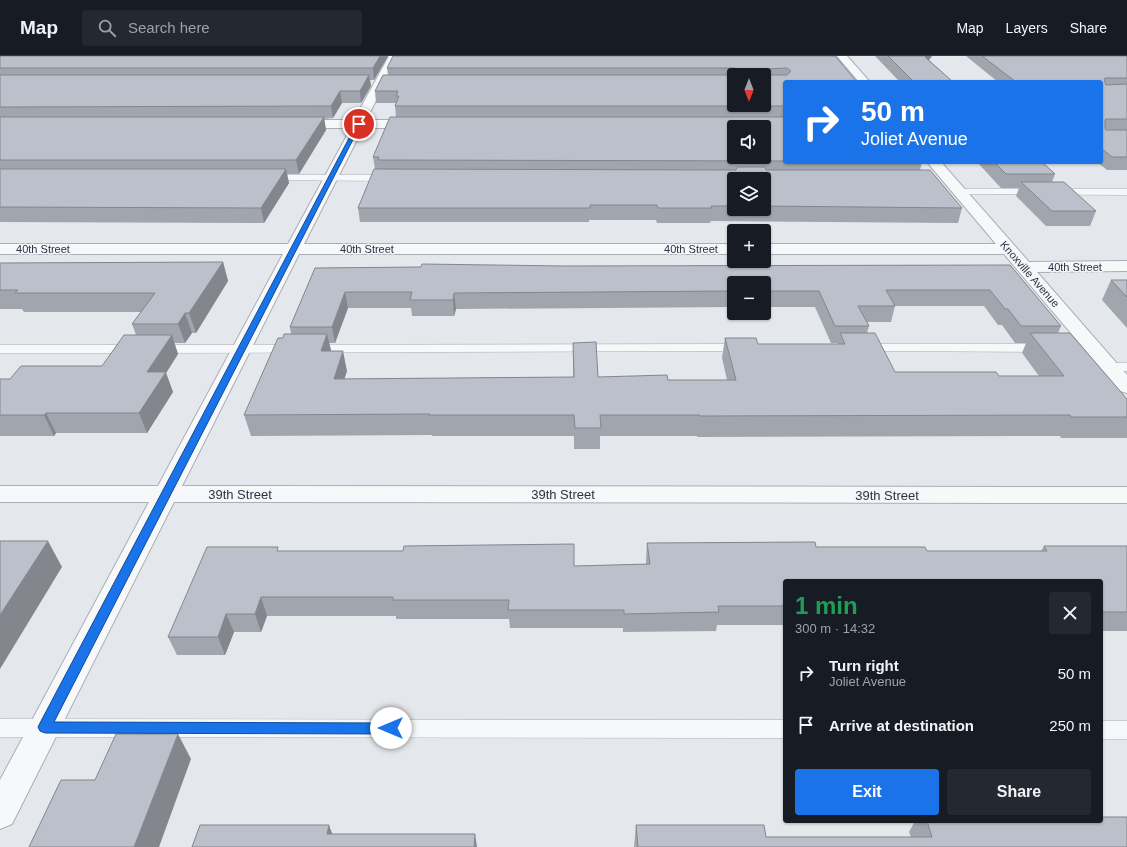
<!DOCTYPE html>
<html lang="en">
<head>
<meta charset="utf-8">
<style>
  :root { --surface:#171b24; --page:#242831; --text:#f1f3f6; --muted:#9ea1a6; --line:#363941; --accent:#1a73e8 }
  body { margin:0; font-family:Helvetica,sans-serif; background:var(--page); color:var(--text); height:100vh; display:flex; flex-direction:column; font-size:15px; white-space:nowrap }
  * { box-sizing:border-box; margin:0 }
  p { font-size:13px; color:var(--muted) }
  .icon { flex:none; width:22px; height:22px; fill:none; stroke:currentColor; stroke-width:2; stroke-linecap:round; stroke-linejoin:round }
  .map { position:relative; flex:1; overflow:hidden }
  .drawer { position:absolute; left:783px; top:523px; width:320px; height:244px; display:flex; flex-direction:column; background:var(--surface); border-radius:4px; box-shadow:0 1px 3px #0004 }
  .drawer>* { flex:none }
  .guide { position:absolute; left:783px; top:24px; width:320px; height:84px; border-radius:4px; box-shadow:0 1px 3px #0004; background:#1a73e8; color:#fff; overflow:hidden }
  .needle { width:26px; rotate:180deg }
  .fabs { position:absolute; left:727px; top:12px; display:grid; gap:8px }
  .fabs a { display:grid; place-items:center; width:44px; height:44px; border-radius:4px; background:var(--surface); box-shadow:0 1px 3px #0004; font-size:20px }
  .pin { position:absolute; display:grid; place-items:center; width:34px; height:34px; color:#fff; margin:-17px; border:2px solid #fff; border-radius:50%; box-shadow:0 1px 4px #0007 }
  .me { position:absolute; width:44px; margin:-22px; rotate:270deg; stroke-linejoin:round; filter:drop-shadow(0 0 3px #0008) }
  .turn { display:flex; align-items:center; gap:14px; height:84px; padding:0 12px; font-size:18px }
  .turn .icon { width:52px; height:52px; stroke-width:2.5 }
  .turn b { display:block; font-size:28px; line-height:34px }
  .round { display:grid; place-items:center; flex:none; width:42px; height:42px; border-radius:4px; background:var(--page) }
  .summary { display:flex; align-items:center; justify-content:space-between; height:68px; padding:0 12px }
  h1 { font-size:24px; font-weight:700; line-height:30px; color:#1e9e55 }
  .button { display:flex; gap:8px; margin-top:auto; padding:8px 12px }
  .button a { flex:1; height:46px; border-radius:4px; background:var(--accent); color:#fff; font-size:16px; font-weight:700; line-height:46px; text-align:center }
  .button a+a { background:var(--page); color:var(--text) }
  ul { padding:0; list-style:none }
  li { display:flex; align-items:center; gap:12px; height:52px; padding:0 12px }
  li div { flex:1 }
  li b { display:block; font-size:15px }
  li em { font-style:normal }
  header { display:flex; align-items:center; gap:24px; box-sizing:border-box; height:56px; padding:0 20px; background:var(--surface); border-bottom:1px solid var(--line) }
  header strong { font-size:19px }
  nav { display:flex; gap:22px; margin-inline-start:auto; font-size:14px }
  .search { width:280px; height:36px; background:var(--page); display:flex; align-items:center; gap:10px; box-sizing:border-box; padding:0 14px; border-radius:4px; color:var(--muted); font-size:15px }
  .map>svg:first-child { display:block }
</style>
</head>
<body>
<header>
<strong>Map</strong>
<div class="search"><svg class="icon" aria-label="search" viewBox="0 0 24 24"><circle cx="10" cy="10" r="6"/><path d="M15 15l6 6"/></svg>Search here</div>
<nav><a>Map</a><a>Layers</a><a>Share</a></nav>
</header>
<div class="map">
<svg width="1127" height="791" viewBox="0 0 1127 791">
  <rect width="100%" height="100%" fill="#e4e7ec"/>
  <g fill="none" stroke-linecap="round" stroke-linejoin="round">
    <g stroke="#a9aeb7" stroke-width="1">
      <g id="service">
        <polygon points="267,119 389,119 394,122 389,125 264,124 262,122"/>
        <polygon points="959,133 1127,133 1127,139 956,138 954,136 956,134"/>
        <polygon points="743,288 748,289 749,292 748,295 157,297 152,296 151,293 152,290 157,289"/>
        <polygon points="863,288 1043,288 1048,289 1049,292 1048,295 1043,296 858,295 857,292 858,289"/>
        <polygon points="0,289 133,289 138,290 139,293 138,296 133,297 0,297"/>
        <polygon points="1110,307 1127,307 1127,315 1105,314 1103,311 1105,308"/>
        <polygon points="0,663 785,664 785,682 0,681"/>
        <rect x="1101" y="665" width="26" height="18"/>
      </g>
    </g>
    <g stroke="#a9aeb7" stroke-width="2">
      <g id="minor">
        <polygon points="389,0 399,0 366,64 417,64 421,65 423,68 421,71 417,72 363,72 304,188 734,188 734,198 299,198 182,430 1127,431 1127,447 174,446 12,768 0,773 0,724 149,446 0,446 0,430 158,430 283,198 0,198 0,188 288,188 351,72 295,72 291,71 289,68 291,65 295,64 354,64"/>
        <polygon points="837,0 847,0 870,26 859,26"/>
        <polygon points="927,106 941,106 1029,206 1127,205 1127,215 1037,216 1127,319 1127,337 1120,335 1004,198 764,198 764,188 996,188"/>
      </g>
    </g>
    <use href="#service" fill="#f7f8fa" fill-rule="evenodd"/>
    <use href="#minor" fill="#f7f8fa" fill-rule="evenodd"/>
  </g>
  <g fill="#a1a5ae" fill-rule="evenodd">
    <polygon points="0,0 388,0 374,24 370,24 371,30 361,47 342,47 333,62 324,63 326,74 299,118 287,118 289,127 264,167 0,166"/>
    <path d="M 835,0 L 785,26 L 785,106 L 922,106 L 920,114 L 962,152 L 958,167 L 711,165 L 710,167 L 657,167 L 656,164 L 589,164 L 589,166 L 360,166 L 358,152 L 375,113 L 373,101 L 396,61 L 395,50 L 396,47 L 376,47 L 375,35 L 388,19 L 387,12 ZM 734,123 L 764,123 L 764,153 L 734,153 Z"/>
    <polygon points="875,0 932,0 929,4 953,26 900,26"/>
    <polygon points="966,0 1127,0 1127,114 1107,114 1097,106 1101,106 1101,26 998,26"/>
    <polygon points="977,106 1042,106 1055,118 1052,126 1096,155 1090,170 1046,170 1016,140 1019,132 1001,132"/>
    <polygon points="223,206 228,225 196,277 192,277 185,287 174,287 178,298 166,317 173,336 147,377 56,377 54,380 0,380 0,323 10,323 102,310 136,279 132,268 141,256 24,256 22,253 0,253 0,207"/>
    <path d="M 1010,209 L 1061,270 L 1058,277 L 1127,343 L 1127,382 L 1061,382 L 1060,380 L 697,381 L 697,380 L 600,380 L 600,393 L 574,393 L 574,380 L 432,380 L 432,379 L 251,380 L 244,359 L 283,282 L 291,278 L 290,271 L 315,212 ZM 734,227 L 764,227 L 764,251 L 815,251 L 831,287 L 838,287 L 838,288 L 758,288 L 725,282 L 722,302 L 727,324 L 668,324 L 598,321 L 573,287 L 573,321 L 344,323 L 347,315 L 331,295 L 329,287 L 335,287 L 348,252 L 411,252 L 412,260 L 454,260 L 456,253 L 734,251 ZM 895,250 L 984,250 L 998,269 L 1002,269 L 1015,287 L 1026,287 L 1022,297 L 1039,320 L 999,320 L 895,316 L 867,277 L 869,270 L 867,266 L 891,266 Z"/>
    <polygon points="1111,224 1127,224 1127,272 1102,244"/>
    <polygon points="647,487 816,491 927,495 1041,495 1044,490 1127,490 1127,575 1101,575 1101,525 785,525 785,569 717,569 716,575 623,576 623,572 510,572 509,563 396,563 396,560 267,560 261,576 234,576 225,599 177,599 168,581 280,495 574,510 646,508 646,505"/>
    <polygon points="915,765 1101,765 1127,791 634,791 636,769 766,781 911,781 909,776"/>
  </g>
  <g fill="#83868d">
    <polygon points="380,0 388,0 374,24 373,12"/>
    <polygon points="926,0 932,0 922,12 925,1"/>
    <polygon points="369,19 371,30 361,47 360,35"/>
    <polygon points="340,35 342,47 333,62 331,50"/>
    <polygon points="324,61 326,74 299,118 296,104"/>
    <polygon points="286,113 289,127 264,167 261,152"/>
    <polygon points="223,206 228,225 196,277 189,257"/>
    <polygon points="345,236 348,252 335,287 332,271"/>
    <polygon points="454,237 456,253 454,260 453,244"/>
    <polygon points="185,257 192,277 185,287 178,268"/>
    <polygon points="327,278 332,298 321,295"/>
    <polygon points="172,279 178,298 166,317 173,336 147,377 139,357 147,316"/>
    <polygon points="343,295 347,315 338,343 334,323"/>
    <polygon points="46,357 56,377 54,380 44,359"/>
    <polygon points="48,485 62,511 0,613 0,559"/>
    <polygon points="261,541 267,560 261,576 255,558"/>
    <polygon points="226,558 234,576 225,599 218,581"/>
    <polygon points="178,678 191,703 159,791 134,791"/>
    <polygon points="329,769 337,791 327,778"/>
    <polygon points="475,778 477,791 474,791"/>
  </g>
  <g fill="#bbc0ca" stroke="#83868d" fill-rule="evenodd">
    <polygon points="0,0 380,0 373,12 0,12"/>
    <path d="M 393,0 L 835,0 L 857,26 L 785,26 L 785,50 L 395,50 L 399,40 L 396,40 L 398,35 L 375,35 L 383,19 L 735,19 L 737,14 L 735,12 L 387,12 ZM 787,12 L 791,15 L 787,19 L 766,19 L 764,17 L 765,13 ZM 734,19 L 764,19 L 764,49 L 734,49 Z"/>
    <polygon points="888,0 926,0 925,1 953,26 914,26"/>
    <polygon points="982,0 1127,0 1127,22 1105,22 1104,23 1106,29 1127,28 1127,63 1106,63 1105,64 1105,72 1106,74 1127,74 1127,101 1112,101 1101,92 1101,26 1016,26"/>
    <polygon points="0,19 369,19 360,35 340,35 331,50 0,51"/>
    <polygon points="0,61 324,61 296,104 0,104"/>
    <path d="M 390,61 L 785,61 L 785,105 L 378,104 L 379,101 L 373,101 ZM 734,71 L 764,71 L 764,101 L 734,101 Z"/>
    <polygon points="994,106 1042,106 1055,118 1006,118"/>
    <polygon points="737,111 765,111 766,114 930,114 962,152 764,150 764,123 734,123 734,150 711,150 712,152 658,152 657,149 590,149 590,152 358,152 374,113 736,114"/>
    <polygon points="0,113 286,113 261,152 0,151"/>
    <polygon points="1021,126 1064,126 1096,155 1052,155"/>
    <polygon points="223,206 189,257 185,257 178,268 132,268 155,237 15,237 18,234 0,234 0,207"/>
    <polygon points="422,208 564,210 1010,209 1061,270 1021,270 1008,253 1005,253 990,234 886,234 895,250 858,250 869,270 835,270 819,235 764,235 764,227 734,227 734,235 454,237 453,244 410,244 412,236 345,236 332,271 290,271 315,212 421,211"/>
    <polygon points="1111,224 1127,224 1127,241"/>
    <polygon points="840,277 875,277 895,316 996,316 999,320 1064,320 1030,277 1070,277 1127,343 1127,361 1071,361 1070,359 700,360 700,359 600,359 601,372 575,372 574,359 429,359 430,358 244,359 278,282 283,282 284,278 327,278 321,295 343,295 334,323 574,321 573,287 596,286 598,321 667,319 668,324 736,324 725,282 756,282 758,288 845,288"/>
    <polygon points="124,279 172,279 147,316 166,316 139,357 46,357 44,359 0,359 0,323 10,323 21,310 102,310"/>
    <polygon points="0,485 48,485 0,559"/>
    <polygon points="815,486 816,491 925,491 927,495 1047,495 1044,490 1127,490 1127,556 1101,556 1101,525 785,525 785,550 718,550 719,556 624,558 624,554 508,554 509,544 393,544 393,541 261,541 255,558 226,558 218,581 168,581 207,491 278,491 277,495 403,495 404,490 574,488 574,510 650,508 647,487"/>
    <polygon points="116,678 178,678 134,791 29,791 61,724 95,724"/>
    <polygon points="1101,761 1127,761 1127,791 638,791 636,769 764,769 766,781 932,781 927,765 1101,765"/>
    <polygon points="200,769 329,769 327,778 475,778 474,791 192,791"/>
  </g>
  <polygon fill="#1a73e8" stroke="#114b97" points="357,67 361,68 54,666 391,667 396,668 397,672 396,676 391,678 45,677 40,675 38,671 40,667"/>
  <g text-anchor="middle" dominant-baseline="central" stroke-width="3" stroke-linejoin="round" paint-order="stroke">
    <g font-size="11" fill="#2b3445" stroke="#f4f6f9">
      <text x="43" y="193">40th Street</text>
      <text x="367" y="193">40th Street</text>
      <text x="691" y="193">40th Street</text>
      <text x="1075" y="211">40th Street</text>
      <text transform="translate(1030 218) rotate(49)">Knoxville Avenue</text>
    </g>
    <g font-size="13" fill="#2b3445" stroke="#f4f6f9">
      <text x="240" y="438">39th Street</text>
      <text x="563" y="438">39th Street</text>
      <text x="887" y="439">39th Street</text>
    </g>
  </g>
</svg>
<div class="fabs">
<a><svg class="needle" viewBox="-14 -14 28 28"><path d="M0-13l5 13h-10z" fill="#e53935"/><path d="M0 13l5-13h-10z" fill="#9ea1a6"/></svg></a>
<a><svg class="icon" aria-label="sound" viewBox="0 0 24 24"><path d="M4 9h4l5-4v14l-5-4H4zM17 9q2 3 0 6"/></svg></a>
<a><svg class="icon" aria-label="layers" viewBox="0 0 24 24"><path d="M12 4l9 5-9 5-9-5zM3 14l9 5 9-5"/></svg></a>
<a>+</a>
<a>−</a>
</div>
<div class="pin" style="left:359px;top:68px;background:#d93025"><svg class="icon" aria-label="arrive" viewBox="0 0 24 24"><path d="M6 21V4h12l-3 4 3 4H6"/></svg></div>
<svg class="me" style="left:391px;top:672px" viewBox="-20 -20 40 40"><circle r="19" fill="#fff"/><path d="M0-13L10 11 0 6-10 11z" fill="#1a73e8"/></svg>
<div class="guide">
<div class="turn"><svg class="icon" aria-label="right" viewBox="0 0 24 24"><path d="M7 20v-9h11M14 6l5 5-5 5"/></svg><div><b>50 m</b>Joliet Avenue</div></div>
</div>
<section class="drawer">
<div class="summary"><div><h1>1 min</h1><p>300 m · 14:32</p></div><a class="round"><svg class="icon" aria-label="close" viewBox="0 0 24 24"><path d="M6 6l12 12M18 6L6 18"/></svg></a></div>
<ul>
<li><svg class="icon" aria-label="right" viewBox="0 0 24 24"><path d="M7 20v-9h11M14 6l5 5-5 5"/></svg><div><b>Turn right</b><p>Joliet Avenue</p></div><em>50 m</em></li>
<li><svg class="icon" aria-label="arrive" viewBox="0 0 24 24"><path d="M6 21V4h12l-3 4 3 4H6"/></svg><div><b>Arrive at destination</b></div><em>250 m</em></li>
</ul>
<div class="button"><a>Exit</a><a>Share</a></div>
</section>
</div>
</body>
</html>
